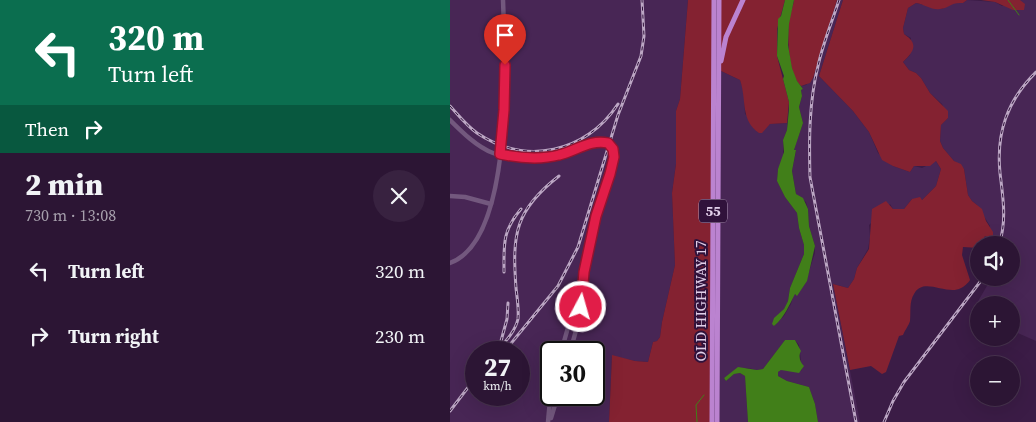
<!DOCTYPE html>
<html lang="en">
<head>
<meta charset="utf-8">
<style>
  :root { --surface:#2c1534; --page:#382240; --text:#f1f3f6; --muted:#a69fac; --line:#48344f }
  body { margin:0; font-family:"Source Serif 4",serif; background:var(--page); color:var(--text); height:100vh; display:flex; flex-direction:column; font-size:19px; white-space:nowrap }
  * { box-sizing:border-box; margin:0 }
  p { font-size:16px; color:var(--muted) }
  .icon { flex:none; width:28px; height:28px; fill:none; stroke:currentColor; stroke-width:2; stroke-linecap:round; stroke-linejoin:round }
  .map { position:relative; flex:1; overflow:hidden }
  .panel { display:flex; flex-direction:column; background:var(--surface); width:450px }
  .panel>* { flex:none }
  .banner { background:#0b6e4f; color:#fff; overflow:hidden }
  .fabs { position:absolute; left:520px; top:236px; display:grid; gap:10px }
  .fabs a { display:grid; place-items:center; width:50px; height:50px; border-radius:50%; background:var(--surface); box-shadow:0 5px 20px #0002,0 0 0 1px var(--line); font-size:25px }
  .speed { position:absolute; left:15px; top:341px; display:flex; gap:10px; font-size:25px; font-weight:700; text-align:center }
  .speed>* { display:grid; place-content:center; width:65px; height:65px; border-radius:50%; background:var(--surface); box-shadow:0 5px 20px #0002,0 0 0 1px var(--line); line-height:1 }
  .speed small { font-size:12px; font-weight:400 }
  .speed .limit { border:2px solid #111; border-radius:8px; background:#fff; color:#111 }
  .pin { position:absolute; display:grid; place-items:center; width:42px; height:42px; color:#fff; margin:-51px -21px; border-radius:50% 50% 50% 0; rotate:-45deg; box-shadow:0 0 5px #0007 }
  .pin .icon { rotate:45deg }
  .me { position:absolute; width:55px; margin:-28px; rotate:6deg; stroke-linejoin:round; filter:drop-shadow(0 0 4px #0008) }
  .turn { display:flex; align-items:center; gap:18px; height:105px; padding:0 25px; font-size:22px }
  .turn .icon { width:65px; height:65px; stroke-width:2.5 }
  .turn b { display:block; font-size:35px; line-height:42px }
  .then { display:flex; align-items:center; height:48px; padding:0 25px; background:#0003; gap:10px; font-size:19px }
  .round { display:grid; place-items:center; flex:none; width:52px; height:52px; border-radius:26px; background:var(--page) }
  .headline { display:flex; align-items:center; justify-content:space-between; height:85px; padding:0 25px }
  h1 { font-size:30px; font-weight:800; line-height:38px }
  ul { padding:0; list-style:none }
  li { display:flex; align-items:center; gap:15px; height:65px; padding:0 25px }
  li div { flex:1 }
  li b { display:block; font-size:19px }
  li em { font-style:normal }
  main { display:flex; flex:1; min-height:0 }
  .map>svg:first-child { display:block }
</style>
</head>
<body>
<main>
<section class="panel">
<div class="banner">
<div class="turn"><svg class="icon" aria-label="left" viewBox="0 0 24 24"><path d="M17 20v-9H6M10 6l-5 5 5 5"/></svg><div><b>320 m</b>Turn left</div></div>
<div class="then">Then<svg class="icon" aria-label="right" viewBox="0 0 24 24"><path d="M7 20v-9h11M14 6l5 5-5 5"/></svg></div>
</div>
<div class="headline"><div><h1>2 min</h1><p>730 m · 13:08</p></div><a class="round"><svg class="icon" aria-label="close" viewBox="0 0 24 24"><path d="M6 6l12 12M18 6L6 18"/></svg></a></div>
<ul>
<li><svg class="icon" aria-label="left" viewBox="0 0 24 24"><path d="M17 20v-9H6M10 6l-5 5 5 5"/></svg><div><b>Turn left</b></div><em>320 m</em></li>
<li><svg class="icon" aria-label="right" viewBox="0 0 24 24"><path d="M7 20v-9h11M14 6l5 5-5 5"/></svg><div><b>Turn right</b></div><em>230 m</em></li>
</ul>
</section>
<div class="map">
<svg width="586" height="422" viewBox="0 0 586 422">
  <rect width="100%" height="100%" fill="#3b1c46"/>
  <g fill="#482655" fill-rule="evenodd">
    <path d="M 0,0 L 238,0 L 230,99 L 226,111 L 226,164 L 222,193 L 225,265 L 212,322 L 210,337 L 207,341 L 203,342 L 198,362 L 185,361 L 162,356 L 159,422 L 0,422 ZM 26,352 L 69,352 L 69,395 L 26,395 ZM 101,352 L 144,352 L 144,395 L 101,395 Z"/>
    <polygon points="387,0 393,0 369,76 403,111 419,132 428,153 443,166 460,172 464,166 472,168 486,161 491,169 486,186 472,200 462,199 454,209 443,209 440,204 419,225 420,237 418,249 407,268 404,279 398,288 383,284 410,422 368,422 365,404 359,387 337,381 328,376 328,372 331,370 351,371 352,369 349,345 345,340 335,340 313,369 307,370 297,368 286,370 274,378 276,381 284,374 290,373 295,376 298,422 267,422 269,70 290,80 294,91 295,114 313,130 320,124 337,123 337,130 333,140 333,159 328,169 327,181 335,197 347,213 349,228 354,245 354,254 340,288 338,301 334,309 324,319 324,326 334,316 341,304 344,294 347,295 355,284 365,253 365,246 359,226 358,209 356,202 346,194 342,171 346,151 344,150 346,143 353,123 349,107 352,96 351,90 353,89 351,86 356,85 363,78"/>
    <polygon points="517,0 545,2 552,6 570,0 586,0 586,341 561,330 561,305 529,305 529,308 527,303 541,279 540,278 561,278 561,245 531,245 535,236 539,238 540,226 527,205 522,201 518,195 514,169 504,161 493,148 490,141 491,125 498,118 492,104 480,93 471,78 466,73 459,70 453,62 460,55 461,38 454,34 453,28 458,8 466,3 492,9 504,2 513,3"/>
  </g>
  <g fill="#842231">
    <polygon points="238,0 264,0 262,422 159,422 162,355 185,361 198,362 203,342 207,341 210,337 212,322 225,265 222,193 226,164 226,111 230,99"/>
    <path d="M 269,0 L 335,0 L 327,29 L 327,56 L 339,102 L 337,123 L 320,124 L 312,133 L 309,133 C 290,120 297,100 290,80 L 269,70 Z"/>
    <path d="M 344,0 L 387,0 L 363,78 L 360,83 L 351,86 C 339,76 337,39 339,24 C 339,16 343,8 344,0 Z"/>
    <path d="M 393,0 L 517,0 L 513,3 C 500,2 500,8 490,9 C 483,11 474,4 466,3 L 458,8 L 453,28 L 454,34 C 469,44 464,51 453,62 L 459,70 L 466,73 L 471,78 L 480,93 L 498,111 L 498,118 L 491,125 L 490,141 L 493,148 L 504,161 L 511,164 L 514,169 L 518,195 L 522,201 L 532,209 L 536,221 L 543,232 L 543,236 L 539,238 L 535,236 L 529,248 L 513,247 L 512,255 L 520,280 C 518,283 514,287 511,288 C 497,296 473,276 464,294 C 459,302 461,311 460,321 C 459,325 455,330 453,335 L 449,336 L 436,372 L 432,374 L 421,366 L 400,370 L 383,284 L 398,288 L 404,279 L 407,268 L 419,249 L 422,209 L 436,201 L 443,209 L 454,209 L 462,199 L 470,197 L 472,200 L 486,186 L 491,169 L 486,161 L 480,166 L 464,166 L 460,172 L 443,166 L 432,160 L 419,132 L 403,111 L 369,76 Z"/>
    <polygon points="531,0 570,0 575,4 574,10 563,10 545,2"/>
  </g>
  <g fill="#417f19">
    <path d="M 335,0 L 344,0 L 339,24 L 338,45 L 342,68 L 347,81 L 353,89 L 351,90 L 352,96 L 349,107 L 353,123 L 344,150 L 346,150 L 342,171 L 346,194 L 353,198 L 358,209 L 359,226 L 365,246 L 357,281 L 347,296 L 345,294 C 339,305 335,317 324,326 L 322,324 L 324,318 L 334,309 L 338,301 L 340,288 L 354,254 L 354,245 L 349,228 L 347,213 L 335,197 L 327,181 L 328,169 L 334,152 L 333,140 L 337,130 L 339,109 L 339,102 L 333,79 L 334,76 L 327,56 L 328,19 L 331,16 Z"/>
    <path d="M 335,340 L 345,340 L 351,351 C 348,356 350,362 354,366 L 349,373 L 331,370 L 328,372 L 328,376 L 337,381 L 359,387 L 365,404 L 368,422 L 298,422 L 295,376 L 290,373 L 284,374 L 276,381 L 274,378 L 288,367 L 307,370 L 313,369 Z"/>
  </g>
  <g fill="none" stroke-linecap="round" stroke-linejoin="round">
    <g stroke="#417f19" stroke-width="1">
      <polyline points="558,0 569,15"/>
      <polyline points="247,422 246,405 254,395"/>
    </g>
    <g stroke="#73587e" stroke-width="4.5">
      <path d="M 0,120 C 12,132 27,147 43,153 C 63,161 93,160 113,154 C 128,149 141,139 157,143 C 174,156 151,199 146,216 C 141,233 136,254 134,273 C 133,280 134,288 133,296 C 131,315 125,334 120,352"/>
      <polyline points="0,196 15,197 41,204"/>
      <path d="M 0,263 C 65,239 55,57 53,0"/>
      <polyline points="111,352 131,282"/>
      <polyline points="101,418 108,395"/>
      <polyline points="98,422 101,389"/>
    </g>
    <g stroke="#bb83d0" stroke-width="5">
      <polyline points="271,61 276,37 293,0"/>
      <polyline points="262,422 264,0"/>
      <polyline points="267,422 269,0"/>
    </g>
    <g stroke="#bca7c4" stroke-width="3">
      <g id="rail">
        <path d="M 389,0 C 382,22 373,43 368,66 C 359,102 359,140 360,177 L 406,422"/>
        <path d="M 0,106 C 9,116 17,126 27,133 C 76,166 136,153 168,104"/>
        <path d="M 549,245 C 557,220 553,198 550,173 C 546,133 557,101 586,72"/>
        <path d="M 54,272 C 54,245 52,231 71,209"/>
        <polyline points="51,341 57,319 58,303"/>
        <path d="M 46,352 C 55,342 65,332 68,319 C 69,308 67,298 66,288 C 62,234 65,210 109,176"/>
        <polyline points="54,352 108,286 128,247 168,115 191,56 194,36 192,0"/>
        <polyline points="0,411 26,377"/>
        <polyline points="434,422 443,401 454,382 533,278"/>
      </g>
    </g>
    <use href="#rail" stroke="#30123b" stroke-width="1" stroke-dasharray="4" stroke-linecap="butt"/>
  </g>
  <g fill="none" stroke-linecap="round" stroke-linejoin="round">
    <g stroke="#92132f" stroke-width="12">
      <path id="route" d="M 55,65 L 54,110 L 50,154 C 69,158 90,160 109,155 C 126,151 140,139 158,143 L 163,149 L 164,157 L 160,174 L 146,216 L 134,272 L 131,307"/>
    </g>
    <use href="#route" stroke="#e11d48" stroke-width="9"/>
  </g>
  <g text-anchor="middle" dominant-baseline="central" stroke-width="4" stroke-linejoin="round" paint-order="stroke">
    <rect fill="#30123b" stroke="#ac96b5" stroke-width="1" x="249" y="199.5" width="28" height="23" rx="4"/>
    <g font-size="14" font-weight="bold" fill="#e1cfe9">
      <text x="263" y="211">55</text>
    </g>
    <g font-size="15" fill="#e1cfe9" stroke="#30123b">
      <text transform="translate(250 301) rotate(-90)">OLD HIGHWAY 17</text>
    </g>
  </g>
</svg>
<div class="fabs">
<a><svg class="icon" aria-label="sound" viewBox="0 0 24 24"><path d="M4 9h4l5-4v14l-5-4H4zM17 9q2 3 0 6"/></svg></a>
<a>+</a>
<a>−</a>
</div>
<div class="speed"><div>27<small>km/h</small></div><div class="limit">30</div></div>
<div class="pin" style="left:55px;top:65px;background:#d93025"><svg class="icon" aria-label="arrive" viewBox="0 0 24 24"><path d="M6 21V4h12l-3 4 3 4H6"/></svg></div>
<svg class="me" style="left:131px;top:307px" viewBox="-20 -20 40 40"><circle r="17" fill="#e11d48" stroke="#fff" stroke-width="3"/><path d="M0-11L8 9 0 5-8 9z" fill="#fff"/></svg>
</div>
</main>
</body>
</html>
